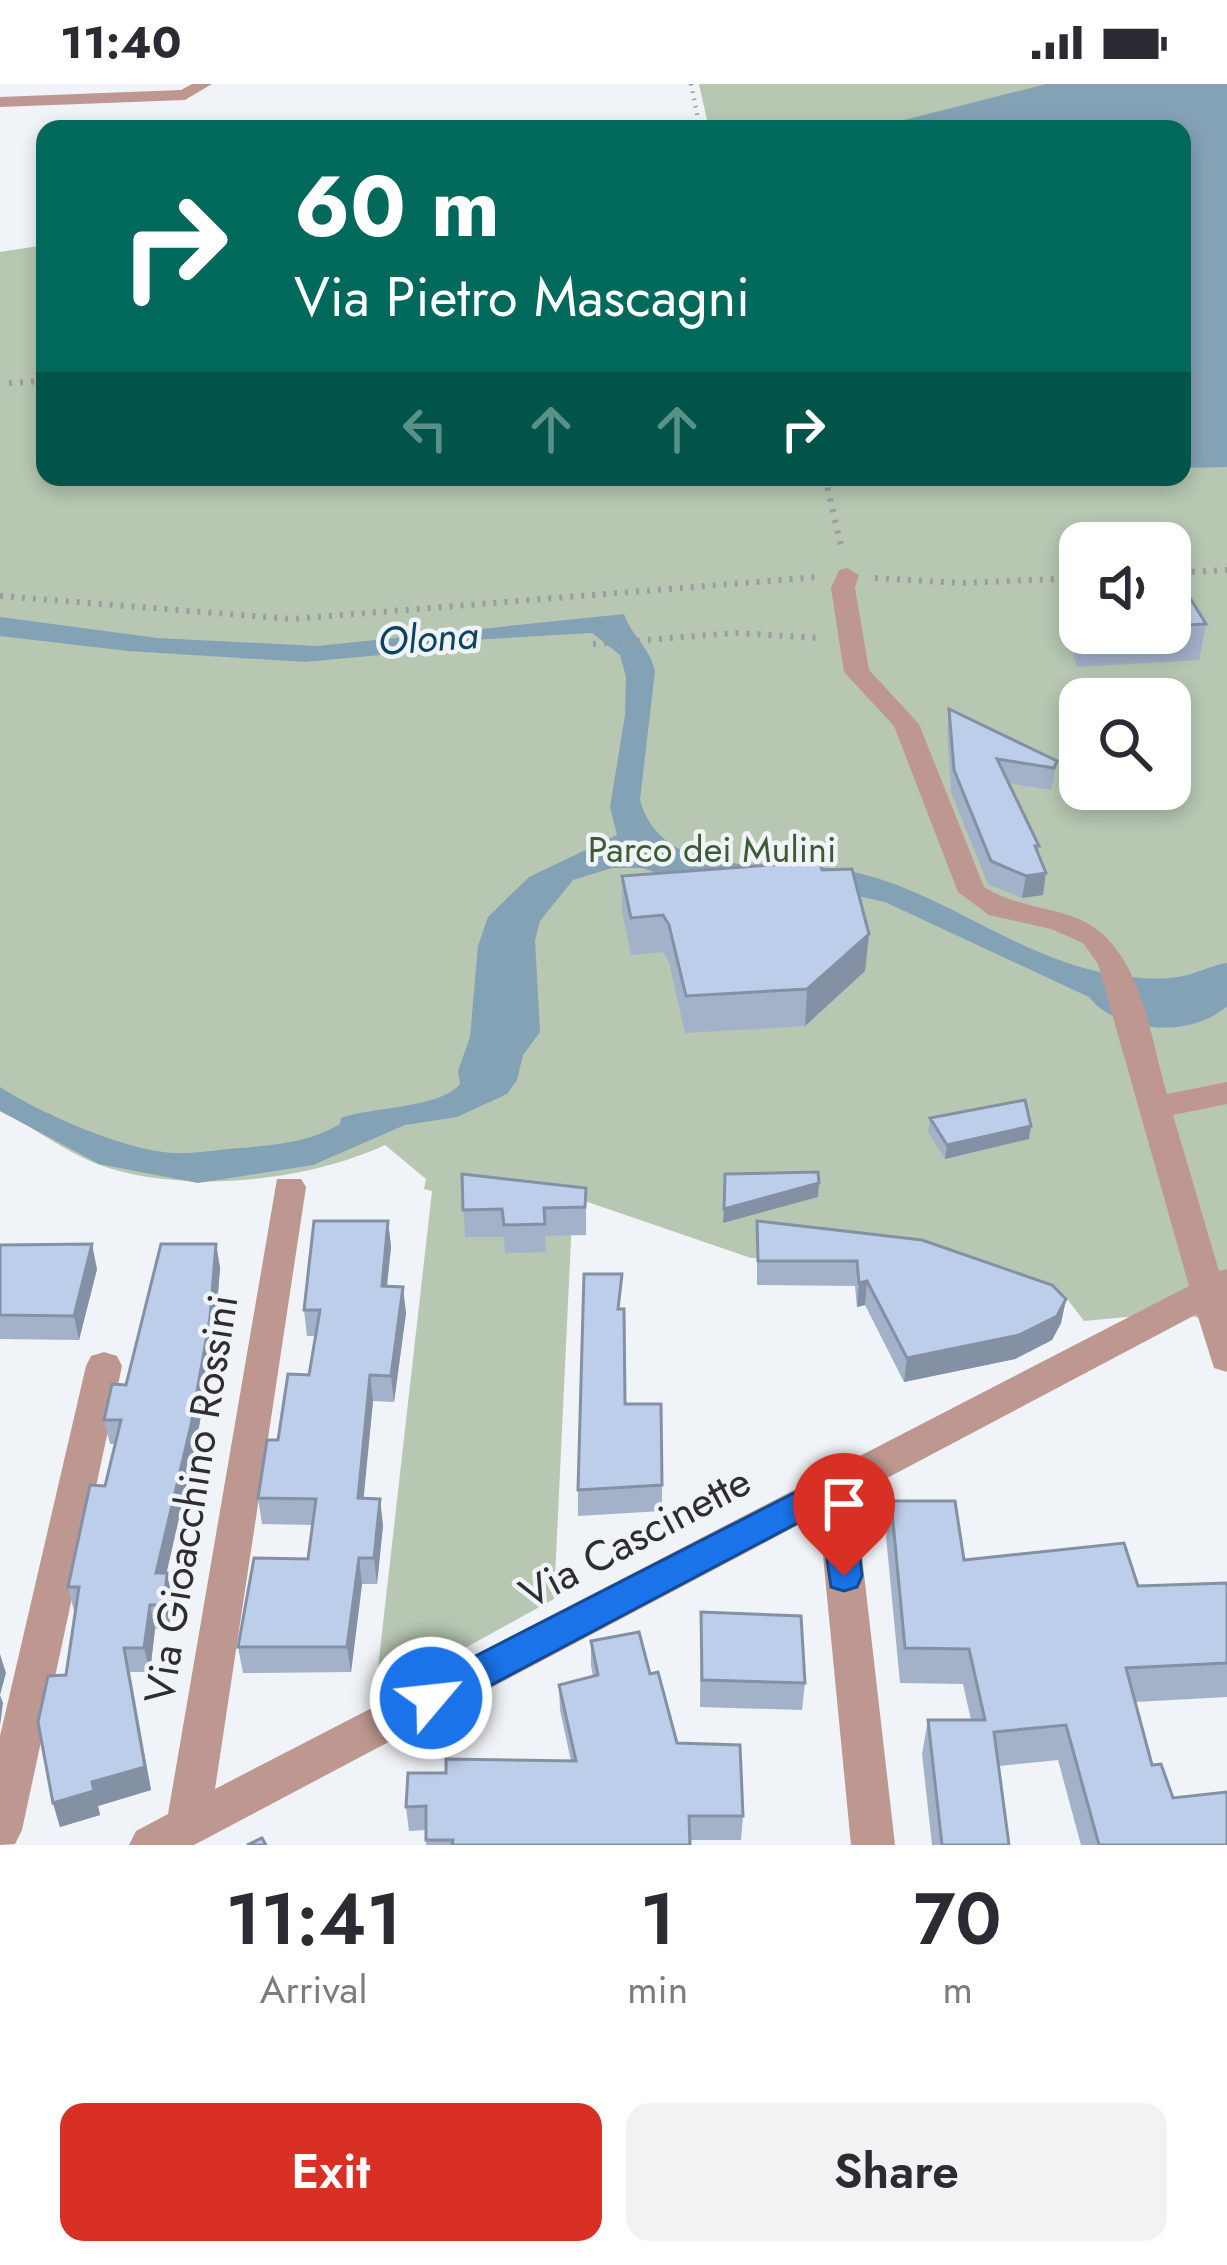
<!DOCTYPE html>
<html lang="en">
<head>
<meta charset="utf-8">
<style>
  :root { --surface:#fff; --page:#f2f2f3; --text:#2b2b33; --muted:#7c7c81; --accent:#d93025 }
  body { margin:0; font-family:Jost,sans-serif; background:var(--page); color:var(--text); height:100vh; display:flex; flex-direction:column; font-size:45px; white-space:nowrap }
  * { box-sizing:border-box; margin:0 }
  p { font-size:39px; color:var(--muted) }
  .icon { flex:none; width:66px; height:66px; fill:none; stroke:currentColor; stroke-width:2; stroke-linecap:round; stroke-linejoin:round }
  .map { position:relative; height:1761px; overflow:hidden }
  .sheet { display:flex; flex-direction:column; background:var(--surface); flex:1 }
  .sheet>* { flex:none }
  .hud { position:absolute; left:36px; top:36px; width:1155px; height:366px; border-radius:24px; box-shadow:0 6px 18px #0003; background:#00695c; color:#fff; overflow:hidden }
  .fabs { position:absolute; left:1059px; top:438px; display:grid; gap:24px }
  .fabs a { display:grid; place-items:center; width:132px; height:132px; border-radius:24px; background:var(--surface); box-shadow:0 6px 18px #0003; font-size:60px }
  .pin { position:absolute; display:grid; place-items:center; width:102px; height:102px; color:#fff; margin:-123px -51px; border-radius:50% 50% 50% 0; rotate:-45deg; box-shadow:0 0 12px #0007 }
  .pin .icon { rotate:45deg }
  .me { position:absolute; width:132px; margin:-66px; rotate:62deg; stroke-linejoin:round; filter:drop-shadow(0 0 9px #0008) }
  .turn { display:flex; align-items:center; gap:42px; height:252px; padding:0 60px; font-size:54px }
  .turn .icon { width:156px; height:156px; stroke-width:2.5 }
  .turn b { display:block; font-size:84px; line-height:102px }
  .lanes { display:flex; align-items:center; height:114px; padding:0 60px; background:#0003; justify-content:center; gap:60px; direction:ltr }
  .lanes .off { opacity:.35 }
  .eta { display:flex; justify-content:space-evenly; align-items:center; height:204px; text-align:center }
  .eta b { font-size:72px; font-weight:600; line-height:84px }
  .primary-button { display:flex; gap:24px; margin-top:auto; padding:24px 60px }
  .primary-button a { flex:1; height:138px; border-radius:24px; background:var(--accent); color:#fff; font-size:48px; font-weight:600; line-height:138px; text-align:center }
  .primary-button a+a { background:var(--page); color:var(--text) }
  .status { display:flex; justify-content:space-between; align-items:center; height:84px; padding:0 60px; background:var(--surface); direction:ltr }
  .status svg { height:33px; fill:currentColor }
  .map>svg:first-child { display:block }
</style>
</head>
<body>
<div class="status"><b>11:40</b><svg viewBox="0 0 49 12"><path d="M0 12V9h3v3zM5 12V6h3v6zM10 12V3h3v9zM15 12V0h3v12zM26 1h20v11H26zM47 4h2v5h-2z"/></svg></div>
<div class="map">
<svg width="1227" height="1761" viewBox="0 0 1227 1761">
  <rect width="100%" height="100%" fill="#f0f3f7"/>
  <path fill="#b7c7b1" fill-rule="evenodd" d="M 699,0 L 1227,0 L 1227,1242 L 1178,1228 L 1084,1237 L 1064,1211 L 995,1212 L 907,1174 L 751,1174 L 573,1113 L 554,1515 L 414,1592 L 414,1583 L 376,1602 L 432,1107 L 424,1105 L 426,1095 L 385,1061 C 306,1098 180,1111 97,1080 C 63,1067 33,1042 0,1027 L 0,168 L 45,161 L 45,393 L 1182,393 L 1182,45 L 709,45 ZM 1080,459 L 1170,459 L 1170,549 L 1080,549 ZM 1080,615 L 1170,615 L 1170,705 L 1080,705 Z"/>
  <g fill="#84a2b5">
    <polygon points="1046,0 1227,0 1227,383 1182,384 1182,45 869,45"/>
    <path d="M 624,530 C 631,551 650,564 655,587 L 640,716 C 664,801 778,774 843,786 C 937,802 1015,874 1110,890 C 1133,894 1160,897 1183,892 C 1198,889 1212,881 1227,879 L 1227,922 C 1193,954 1118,950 1089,913 L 885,818 L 844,809 L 663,791 L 642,784 L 612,784 L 573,796 L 540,837 L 535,856 L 540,948 L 523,971 L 517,996 L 507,1010 L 457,1033 L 405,1041 L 313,1081 L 198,1099 L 99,1080 L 0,1027 L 0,1003 C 42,1030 126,1067 175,1069 C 197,1070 219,1065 241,1064 C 275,1061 310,1058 340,1040 L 341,1034 C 371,1023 441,1024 460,1000 L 458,987 L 470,953 L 478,862 L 488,833 L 529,793 L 617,751 L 610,723 L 625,631 L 626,593 L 620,571 L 592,549 L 471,556 L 413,568 L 305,578 L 128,567 L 0,552 L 0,533 L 157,554 L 317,562 Z"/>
  </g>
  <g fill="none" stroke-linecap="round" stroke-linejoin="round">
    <polyline stroke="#9b9da0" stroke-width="4.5" stroke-dasharray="1.5 6" stroke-linecap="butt" points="691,0 700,45"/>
    <g stroke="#9b9da0" stroke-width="6" stroke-dasharray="3 8" stroke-linecap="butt">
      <polyline points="9,299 45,297"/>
      <polyline points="825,393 842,466"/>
      <polyline points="1170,489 1227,486"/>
      <polyline points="875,494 960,499 1080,494"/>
      <polyline points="0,512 292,535 818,493"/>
      <polyline points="593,560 736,549 820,554"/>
    </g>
    <g fill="#be9890" fill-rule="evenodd">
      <polygon points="192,0 212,0 185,16 0,23 0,13 181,6"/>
      <path d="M 847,484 L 859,491 L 855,504 L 869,586 L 919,640 L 984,803 C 1013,821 1043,822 1074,833 C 1141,858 1148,947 1167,1010 L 1227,998 L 1227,1020 L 1173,1031 L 1219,1187 L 1227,1185 L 1227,1288 L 1214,1284 L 1197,1230 L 855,1411 L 895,1761 L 851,1761 L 819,1430 L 194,1761 L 129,1761 L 136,1747 L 168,1730 L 277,1095 L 301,1095 L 306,1103 L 215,1705 L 1189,1202 L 1098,880 L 1083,859 L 1051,845 L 989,831 L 958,808 L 894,642 L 844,588 L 831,504 L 839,486 Z"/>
      <polygon points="104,1268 117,1272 122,1282 22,1746 15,1760 0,1761 0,1652 86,1282 91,1272"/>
    </g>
  </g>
  <g fill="#a3b1c9">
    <polygon points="1170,501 1206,540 1199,576 1077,583 1065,543 1070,507 1080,507 1080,549 1170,549"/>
    <polygon points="949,625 1057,677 1051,706 1009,699 1039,762 1038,769 1043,811 1022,814 988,800 951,708 947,647"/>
    <polygon points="822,786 869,850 865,887 805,942 685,949 669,878 663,868 631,871 622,828 622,792"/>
    <polygon points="930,1034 1031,1042 1029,1055 945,1075 928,1048"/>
    <polygon points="462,1090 586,1104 586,1151 545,1152 546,1168 505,1169 504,1153 465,1153"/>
    <polygon points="388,1137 391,1163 387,1202 406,1229 394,1318 373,1317 363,1415 383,1441 377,1500 362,1500 351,1588 243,1589 238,1563 308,1475 313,1441 262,1440 258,1414 278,1356 309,1291 315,1252 307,1252 304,1226"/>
    <polygon points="757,1137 1066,1215 1061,1239 1052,1256 1015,1275 904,1298 865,1221 857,1223 855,1202 757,1201"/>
    <polygon points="216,1160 220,1184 214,1259 195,1365 166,1489 172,1513 169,1545 155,1545 150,1588 130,1588 151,1706 98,1722 100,1731 60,1743 53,1719 66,1591 76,1527 74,1527 68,1503 105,1402 115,1360 110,1360 104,1336"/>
    <polygon points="0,1161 97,1185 79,1256 0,1255"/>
    <polygon points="621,1225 625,1320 662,1401 662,1427 578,1432 578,1406"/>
    <polygon points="891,1417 964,1476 1138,1502 1227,1499 1227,1613 1135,1618 1152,1681 1173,1714 1227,1761 1081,1761 1058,1676 999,1682 1009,1761 932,1761 922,1670 928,1636 971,1636 963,1600 900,1599 886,1452"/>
    <polygon points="701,1528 805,1599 802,1626 700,1623"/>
    <polygon points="591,1557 650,1590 677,1659 743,1732 741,1756 690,1756 690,1761 426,1761 426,1746 409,1747 406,1723 446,1689 571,1677 560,1626 559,1601 593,1592 591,1582"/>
  </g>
  <g fill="#8490a4">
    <polygon points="1046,789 1043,811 1022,814 1026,792"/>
    <polygon points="869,850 865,887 805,942 807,905"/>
    <polygon points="1031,1042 1029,1055 945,1075 947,1061"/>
    <polygon points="819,1099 818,1113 723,1139 724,1125"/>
    <polygon points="388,1137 391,1163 384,1228 382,1202"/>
    <polygon points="92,1160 97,1185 79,1256 74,1232"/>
    <polygon points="216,1160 220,1184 214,1259 195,1365 161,1513 156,1489"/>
    <polygon points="867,1197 865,1221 857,1223 859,1199"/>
    <polygon points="403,1203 406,1229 394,1318 391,1292"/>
    <polygon points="1066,1215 1061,1239 1052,1256 1015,1275 904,1298 907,1274"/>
    <polygon points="370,1291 373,1317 361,1441 358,1414"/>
    <polygon points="380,1415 383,1441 377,1500 374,1474"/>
    <polygon points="359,1474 362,1500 351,1588 347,1563"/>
    <polygon points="167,1489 172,1513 169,1545 164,1521"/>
    <polygon points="150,1521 155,1545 150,1588 144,1564"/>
    <polygon points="124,1564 151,1706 98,1722 100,1731 60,1743 53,1719 92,1698"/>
    <polygon points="0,1570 6,1589 0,1611 3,1619 0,1642"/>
  </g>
  <g fill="#bdceea" stroke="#8490a4" stroke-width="3">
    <polygon points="1170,501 1182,501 1206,540 1170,542"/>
    <polygon points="1070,507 1080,507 1080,538"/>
    <polygon points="949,625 1057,677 1054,684 997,675 1039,762 1035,762 1046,789 1026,792 991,777 954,686"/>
    <polygon points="818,773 822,786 852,785 869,850 807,905 686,912 669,841 663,831 631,834 622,792 772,781"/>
    <polygon points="1025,1016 1031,1042 947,1061 930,1034"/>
    <polygon points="818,1088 819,1099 724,1125 725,1090"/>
    <polygon points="462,1090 586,1104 585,1123 544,1124 545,1140 504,1141 502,1125 463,1126"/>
    <polygon points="314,1137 388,1137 382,1202 403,1203 391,1292 370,1291 358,1414 380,1415 374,1474 359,1474 347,1563 238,1563 254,1474 308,1475 316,1415 258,1414 267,1356 278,1356 288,1290 309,1291 320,1226 304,1226"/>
    <polygon points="757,1137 922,1156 1052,1201 1066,1215 1057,1232 1019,1251 907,1274 867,1197 859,1199 857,1177 758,1177"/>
    <polygon points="92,1160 74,1232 0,1231 0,1161"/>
    <polygon points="161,1160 216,1160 210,1234 191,1341 156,1489 167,1489 164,1521 150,1521 144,1564 124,1564 145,1683 92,1698 94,1707 53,1719 38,1638 48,1592 66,1591 79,1503 68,1503 90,1401 105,1402 121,1336 104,1336 112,1300 126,1301"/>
    <polygon points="584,1190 622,1190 618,1225 624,1225 625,1320 661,1320 662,1401 578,1406"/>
    <polygon points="891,1417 955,1417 964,1476 1124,1459 1138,1502 1227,1499 1227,1579 1126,1584 1152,1681 1161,1680 1173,1714 1227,1708 1227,1761 1099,1761 1066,1641 994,1648 1009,1761 942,1761 928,1636 985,1636 969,1565 905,1564"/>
    <polygon points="701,1528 801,1532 805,1599 702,1596"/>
    <polygon points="639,1548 650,1590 658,1588 677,1659 740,1661 743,1732 689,1732 690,1761 452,1761 453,1756 426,1756 426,1722 406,1723 408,1689 446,1689 446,1675 576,1677 559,1601 598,1591 591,1557"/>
    <polygon points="262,1754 266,1761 247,1761"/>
  </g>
  <polygon fill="#1a73e8" stroke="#114b97" stroke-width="3" points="835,1388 847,1392 852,1402 862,1492 857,1503 844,1507 831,1503 820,1427 444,1626 431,1631 417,1626 412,1614 417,1602"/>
  <g text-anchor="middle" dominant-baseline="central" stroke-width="9" stroke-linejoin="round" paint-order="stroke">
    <g font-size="36" fill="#3e5c33" stroke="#f0f3f7">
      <text x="712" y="765">Parco dei Mulini</text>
    </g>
    <g font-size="39" font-style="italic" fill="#0c4460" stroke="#f0f3f7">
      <text transform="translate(428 554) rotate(-4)">Olona</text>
    </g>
    <g font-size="42" fill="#2d2e2f" stroke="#f0f3f7">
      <text transform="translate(191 1415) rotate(-81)">Via Gioacchino Rossini</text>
      <text transform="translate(635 1453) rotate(-28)">Via Cascinette</text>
    </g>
  </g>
</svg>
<div class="fabs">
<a><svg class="icon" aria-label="sound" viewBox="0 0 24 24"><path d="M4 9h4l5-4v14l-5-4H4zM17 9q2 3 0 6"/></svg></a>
<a><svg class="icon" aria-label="search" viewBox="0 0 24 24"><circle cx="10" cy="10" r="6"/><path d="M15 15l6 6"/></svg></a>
</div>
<div class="pin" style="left:844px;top:1492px;background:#d93025"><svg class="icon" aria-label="arrive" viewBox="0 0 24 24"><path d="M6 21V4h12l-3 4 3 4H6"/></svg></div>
<svg class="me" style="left:431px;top:1614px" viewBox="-20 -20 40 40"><circle r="17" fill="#1a73e8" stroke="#fff" stroke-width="3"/><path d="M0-11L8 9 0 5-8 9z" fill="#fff"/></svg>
<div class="hud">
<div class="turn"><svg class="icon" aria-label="right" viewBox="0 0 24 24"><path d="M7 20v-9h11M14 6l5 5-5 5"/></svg><div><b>60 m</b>Via Pietro Mascagni</div></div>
<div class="lanes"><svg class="icon off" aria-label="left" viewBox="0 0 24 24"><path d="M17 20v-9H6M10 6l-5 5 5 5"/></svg><svg class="icon off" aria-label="ahead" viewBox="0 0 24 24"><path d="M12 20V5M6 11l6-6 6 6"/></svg><svg class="icon off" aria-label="ahead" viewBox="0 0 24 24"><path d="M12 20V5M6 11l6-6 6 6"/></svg><svg class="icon" aria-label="right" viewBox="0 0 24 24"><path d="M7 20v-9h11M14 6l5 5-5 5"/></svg></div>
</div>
</div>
<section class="sheet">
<div class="eta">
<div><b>11:41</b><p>Arrival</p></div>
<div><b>1</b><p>min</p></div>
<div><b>70</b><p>m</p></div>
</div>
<div class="primary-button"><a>Exit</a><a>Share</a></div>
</section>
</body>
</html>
